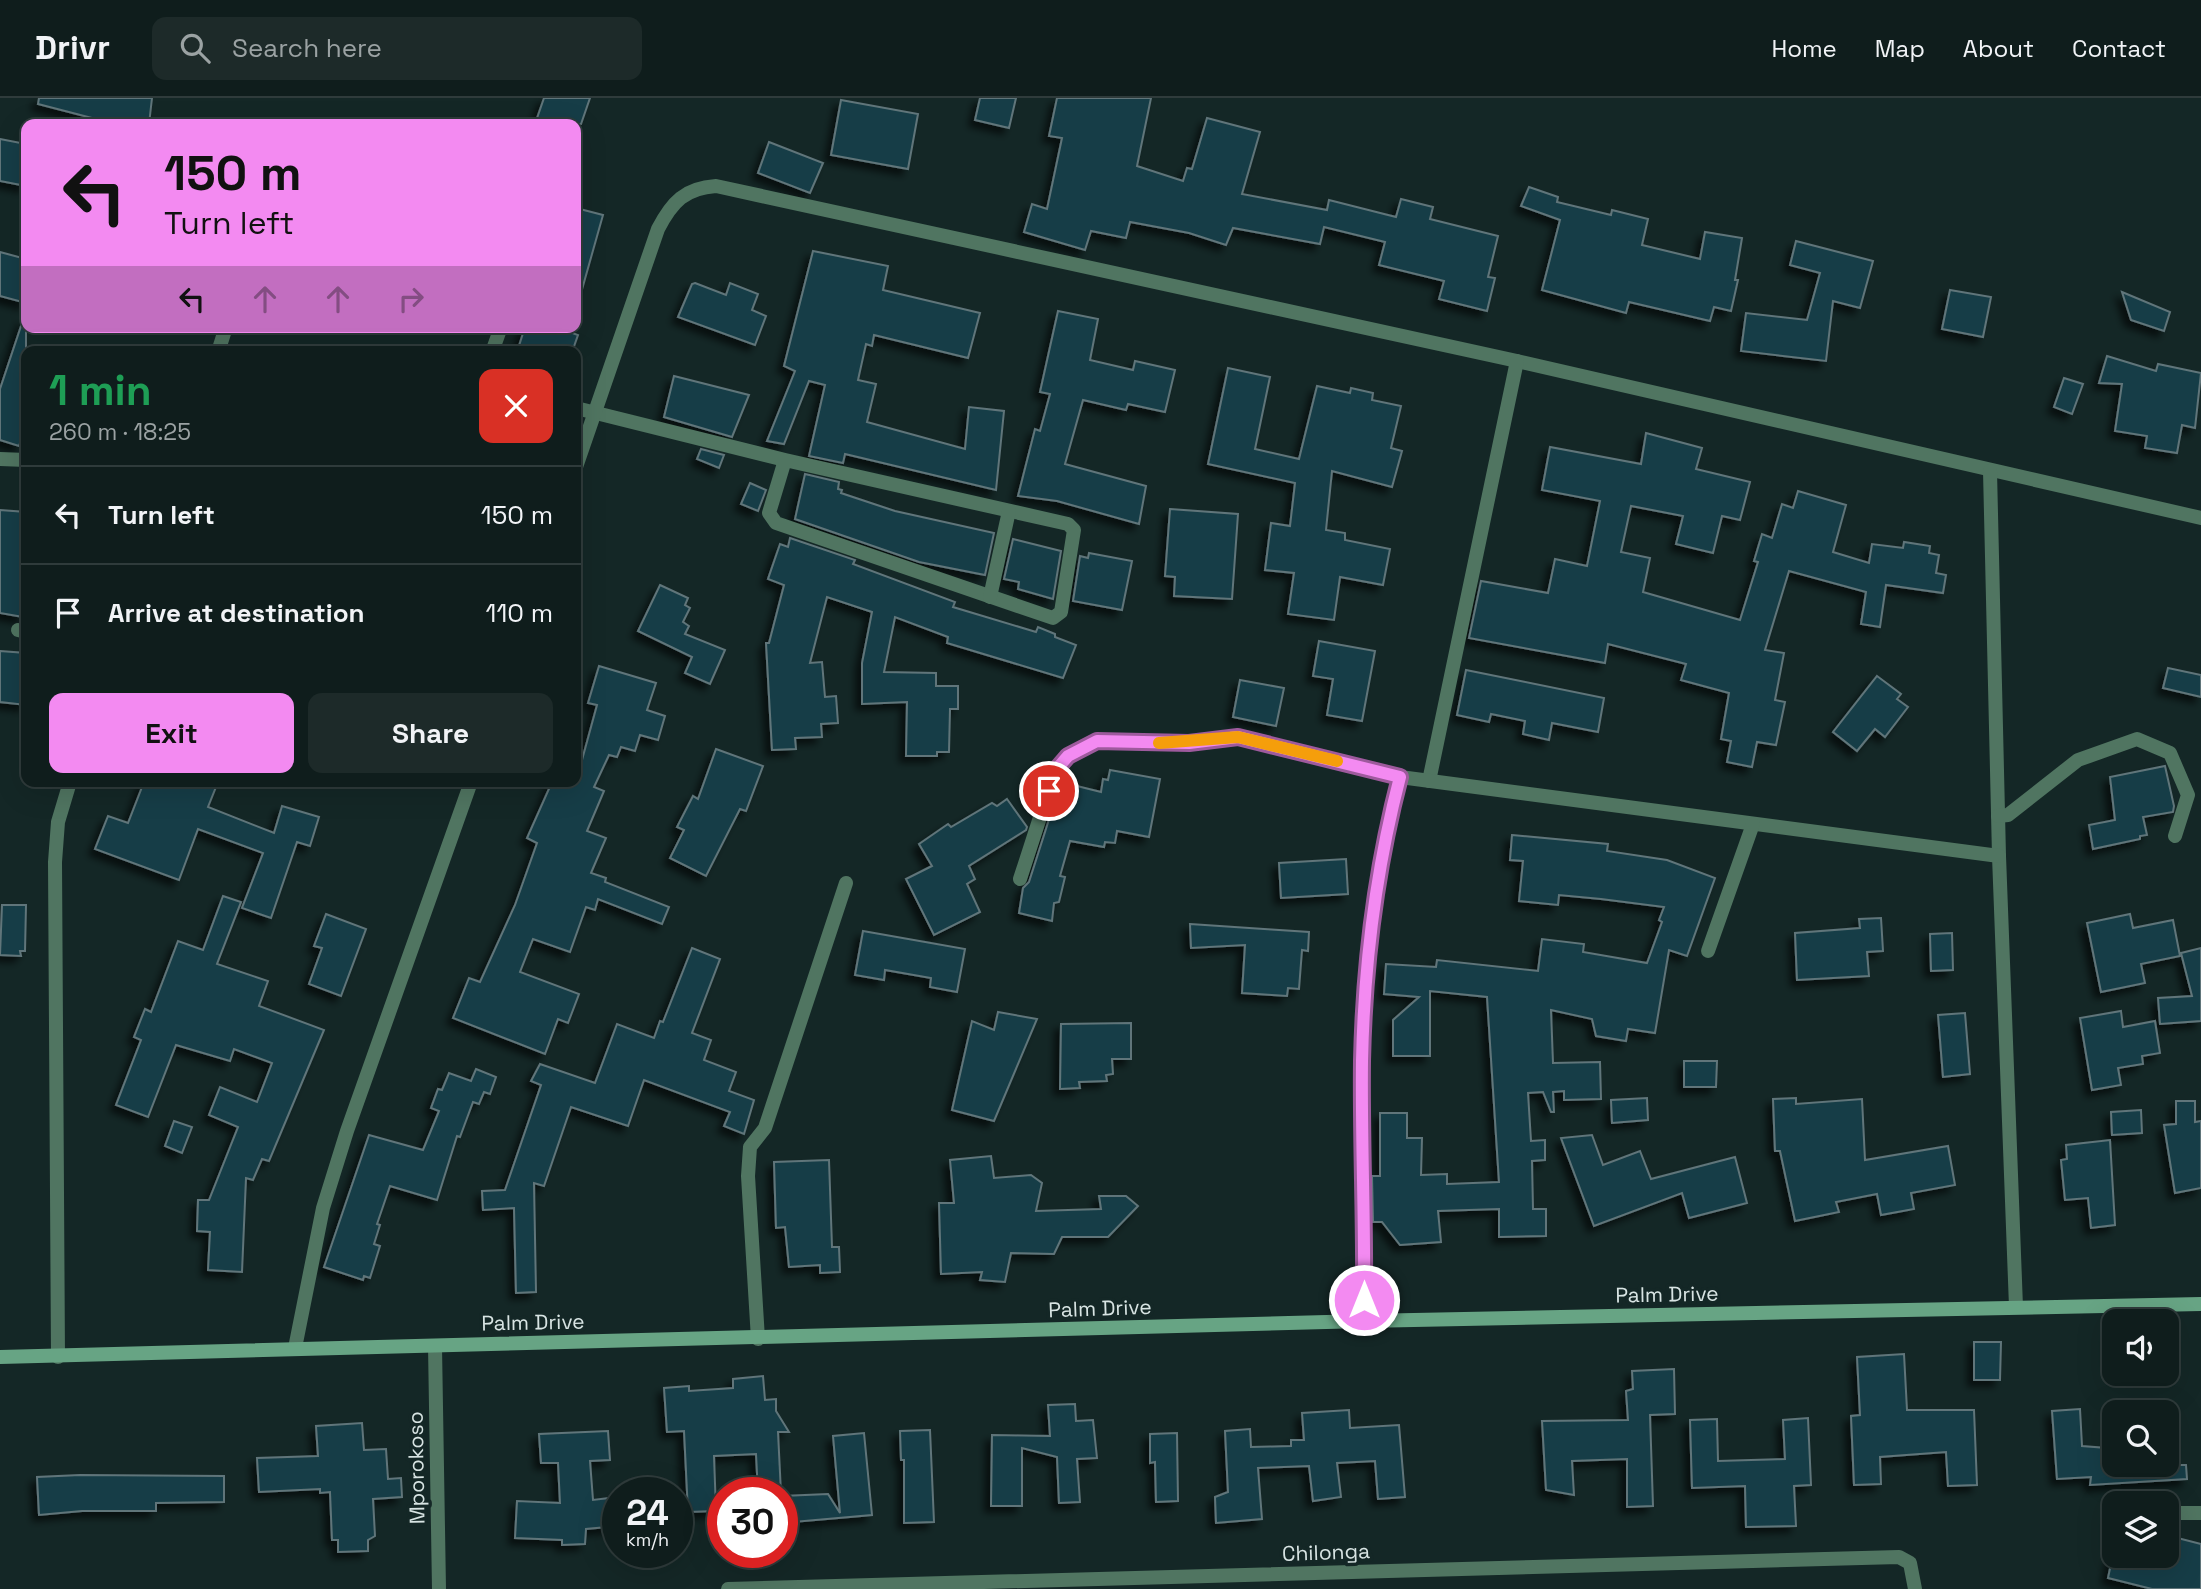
<!DOCTYPE html>
<html lang="en">
<head>
<meta charset="utf-8">
<style>
  :root { --surface:#0f1d1c; --page:#1d2a29; --text:#f1f3f6; --muted:#9ba2a3; --line:#2f3b3b; --accent:#f38af1 }
  body { margin:0; font-family:"Space Grotesk",sans-serif; background:var(--page); color:var(--text); height:100vh; display:flex; flex-direction:column; font-size:26px; white-space:nowrap }
  * { box-sizing:border-box; margin:0 }
  p { font-size:23px; color:var(--muted) }
  .icon { flex:none; width:38px; height:38px; fill:none; stroke:currentColor; stroke-width:2; stroke-linecap:round; stroke-linejoin:round }
  .map { position:relative; flex:1; overflow:hidden }
  .panel { position:absolute; left:21px; top:248px; width:560px; height:441px; display:flex; flex-direction:column; background:var(--surface); border-radius:14px; box-shadow:0 7px 28px #0002,0 0 0 2px var(--line) }
  .panel>* { flex:none }
  .hud { position:absolute; left:21px; top:21px; width:560px; height:214px; border-radius:14px; box-shadow:0 7px 28px #0002,0 0 0 2px var(--line); background:#f38af1; color:#111; overflow:hidden }
  .controls { position:absolute; left:2102px; top:1211px; display:grid; gap:14px }
  .controls a { display:grid; place-items:center; width:77px; height:77px; border-radius:14px; background:var(--surface); box-shadow:0 7px 28px #0002,0 0 0 2px var(--line); font-size:35px }
  .speed { position:absolute; left:602px; top:1379px; display:flex; gap:14px; font-size:35px; font-weight:700; text-align:center }
  .speed>* { display:grid; place-content:center; width:91px; height:91px; border-radius:50%; background:var(--surface); box-shadow:0 7px 28px #0002,0 0 0 2px var(--line); line-height:1 }
  .speed small { font-size:18px; font-weight:400 }
  .speed .limit { border:10px solid #d22; background:#fff; color:#111 }
  .pin { position:absolute; display:grid; place-items:center; width:60px; height:60px; color:#fff; margin:-30px; border:4px solid #fff; border-radius:50%; box-shadow:0 2px 7px #0007 }
  .me { position:absolute; width:77px; margin:-38px; rotate:0deg; stroke-linejoin:round; filter:drop-shadow(0 0 5px #0008) }
  .turn { display:flex; align-items:center; gap:24px; height:147px; padding:0 28px; font-size:32px }
  .turn .icon { width:91px; height:91px; stroke-width:2.5 }
  .turn b { display:block; font-size:49px; line-height:60px }
  .lanes { display:flex; align-items:center; height:66px; padding:0 28px; background:#0003; justify-content:center; gap:35px; direction:ltr }
  .lanes .off { opacity:.35 }
  .round { display:grid; place-items:center; flex:none; width:74px; height:74px; border-radius:14px; background:var(--page) }
  .summary { display:flex; align-items:center; justify-content:space-between; height:119px; padding:0 28px }
  h1 { font-size:42px; font-weight:700; line-height:52px; color:#1e9e55 }
  .action { display:flex; gap:14px; margin-top:auto; padding:14px 28px }
  .action a { flex:1; height:80px; border-radius:14px; background:var(--accent); color:#111; font-size:28px; font-weight:700; line-height:80px; text-align:center }
  .action a+a { background:var(--page); color:var(--text) }
  ul { padding:0; list-style:none }
  li { display:flex; align-items:center; gap:21px; height:98px; padding:0 28px; border-top:2px solid var(--line) }
  li div { flex:1 }
  li b { display:block; font-size:26px }
  li em { font-style:normal }
  header { display:flex; align-items:center; gap:42px; box-sizing:border-box; height:98px; padding:0 35px; background:var(--surface); border-bottom:2px solid var(--line) }
  header strong { font-size:33px }
  nav { display:flex; gap:38px; margin-inline-start:auto; font-size:24px }
  .search { width:490px; height:63px; background:var(--page); display:flex; align-items:center; gap:18px; box-sizing:border-box; padding:0 24px; border-radius:14px; color:var(--muted); font-size:26px }
  .map>svg:first-child { display:block }
</style>
</head>
<body>
<header>
<strong>Drivr</strong>
<div class="search"><svg class="icon" aria-label="search" viewBox="0 0 24 24"><circle cx="10" cy="10" r="6"/><path d="M15 15l6 6"/></svg>Search here</div>
<nav><a>Home</a><a>Map</a><a>About</a><a>Contact</a></nav>
</header>
<div class="map">
<svg width="2201" height="1491" viewBox="0 0 2201 1491">
  <defs>
    <filter id="shadow"><feDropShadow dx="-6" dy="6" stdDeviation="3.5" flood-color="#0009"/></filter>
  </defs>
  <rect width="100%" height="100%" fill="#142726"/>
  <g fill="#163e47" stroke="#60757a" stroke-width="2" filter="url(#shadow)">
    <polygon points="39,0 152,0 149,26 115,26 38,6"/>
    <polygon points="544,0 590,0 581,26 535,26"/>
    <polygon points="980,0 1016,0 1009,30 975,22"/>
    <polygon points="1057,0 1151,0 1137,68 1183,83 1187,70 1192,71 1207,20 1260,34 1242,96 1327,112 1329,102 1396,119 1401,101 1433,109 1430,121 1498,138 1488,179 1495,180 1487,213 1439,201 1444,183 1379,167 1385,144 1324,129 1320,146 1233,130 1226,147 1189,135 1130,124 1126,140 1091,133 1085,152 1024,134 1032,106 1047,111 1062,40 1049,38"/>
    <polygon points="841,2 918,16 908,71 831,57"/>
    <polygon points="0,41 26,46 26,88 0,83"/>
    <polygon points="769,44 823,65 810,95 758,75"/>
    <polygon points="1529,89 1558,99 1557,104 1611,117 1612,112 1648,121 1642,147 1700,161 1705,134 1742,140 1735,182 1738,182 1731,213 1714,209 1710,223 1629,204 1626,215 1542,192 1560,122 1521,108"/>
    <polygon points="576,110 603,117 581,195 576,195"/>
    <polygon points="1796,143 1873,163 1860,210 1833,203 1826,263 1741,253 1746,215 1807,222 1820,175 1790,167"/>
    <polygon points="813,153 888,168 883,192 980,215 968,260 874,237 872,248 866,246 858,282 876,286 867,324 965,351 969,309 1004,313 996,392 845,356 843,365 809,358 825,287 809,283 784,346 767,343 795,273 784,268"/>
    <polygon points="0,154 26,161 26,205 0,198"/>
    <polygon points="695,185 726,197 730,185 758,196 752,212 766,218 755,247 678,219 692,186"/>
    <polygon points="1950,192 1991,199 1983,239 1942,231"/>
    <polygon points="2122,194 2170,214 2164,233 2131,222"/>
    <polygon points="1058,213 1098,221 1090,262 1133,272 1135,263 1175,272 1165,314 1128,306 1126,312 1083,302 1065,366 1146,388 1139,426 1057,403 1018,398 1035,331 1040,333 1050,296 1040,294"/>
    <polygon points="23,222 26,222 26,327 19,348 0,342 0,291"/>
    <polygon points="525,229 556,229 578,237 572,254 517,254"/>
    <polygon points="2107,258 2156,273 2158,266 2201,275 2195,330 2182,327 2177,355 2145,350 2147,338 2115,333 2122,286 2099,285"/>
    <polygon points="1228,270 1270,279 1255,351 1299,361 1317,288 1350,295 1351,290 1373,295 1372,302 1401,308 1391,350 1402,353 1392,389 1332,373 1326,432 1345,435 1345,442 1390,451 1383,487 1340,479 1334,522 1288,516 1294,475 1265,472 1271,425 1290,428 1295,385 1208,366"/>
    <polygon points="674,278 749,297 732,339 664,319"/>
    <polygon points="2064,280 2083,286 2072,316 2054,309"/>
    <polygon points="1646,335 1702,350 1696,371 1750,384 1740,422 1722,418 1713,455 1676,446 1683,418 1631,408 1621,454 1650,460 1643,494 1740,522 1758,464 1754,463 1762,436 1772,440 1782,406 1793,410 1798,393 1846,407 1833,454 1869,465 1872,446 1903,450 1904,444 1930,448 1929,455 1939,457 1936,475 1946,477 1943,495 1886,487 1880,529 1861,526 1866,494 1789,473 1765,552 1784,555 1775,602 1785,604 1776,647 1757,644 1752,669 1727,664 1731,643 1721,641 1729,595 1681,582 1686,566 1608,546 1605,565 1469,540 1481,483 1548,495 1555,461 1587,468 1600,403 1542,392 1550,349 1641,366"/>
    <polygon points="701,351 724,357 719,370 697,361"/>
    <polygon points="805,376 839,384 838,391 842,392 841,395 895,413 994,435 985,477 919,464 795,421"/>
    <polygon points="750,385 766,392 758,413 741,406"/>
    <polygon points="1170,411 1238,416 1232,501 1174,498 1175,479 1165,478"/>
    <polygon points="0,412 26,414 23,519 0,515"/>
    <polygon points="790,440 855,462 853,466 955,504 953,509 1036,534 1038,529 1055,536 1055,539 1076,547 1063,580 947,545 948,539 895,519 884,574 936,575 936,588 958,588 958,611 950,611 949,654 937,654 937,658 906,658 907,604 862,606 862,565 872,514 827,499 810,565 822,564 825,599 836,598 838,625 821,626 822,639 795,640 796,651 772,652 766,545 769,545 784,487 768,481 780,446 788,449"/>
    <polygon points="1013,441 1061,453 1053,501 1018,491 1019,484 1004,481"/>
    <polygon points="1089,455 1132,463 1122,512 1073,503 1080,458 1088,460"/>
    <polygon points="660,487 688,500 685,507 690,510 683,524 689,528 685,536 725,552 710,586 685,575 692,559 638,533"/>
    <polygon points="1319,543 1375,553 1362,623 1327,617 1333,581 1313,578"/>
    <polygon points="0,553 26,555 26,607 0,604"/>
    <polygon points="599,568 656,585 647,612 665,618 658,642 640,637 635,653 621,649 617,659 609,657 594,689 604,693 587,733 606,740 591,775 606,780 605,784 669,809 662,826 598,801 595,812 586,809 570,854 533,841 520,874 579,896 568,925 558,921 545,956 453,920 469,880 480,884 515,807 537,745 527,740 552,684 576,684 597,607 588,605"/>
    <polygon points="2168,570 2201,577 2201,599 2163,590"/>
    <polygon points="1466,572 1604,600 1598,634 1552,625 1549,642 1523,636 1525,623 1491,616 1489,624 1457,617"/>
    <polygon points="1877,578 1901,596 1897,601 1908,609 1885,639 1875,631 1857,653 1833,634"/>
    <polygon points="1240,582 1284,590 1276,628 1233,619"/>
    <polygon points="716,651 763,668 746,713 740,711 706,778 670,760 684,732 677,729 693,698 698,701"/>
    <polygon points="2165,668 2174,708 2173,714 2143,719 2147,737 2140,738 2140,741 2093,751 2089,727 2115,722 2110,679"/>
    <polygon points="1110,672 1160,681 1149,739 1117,733 1115,745 1105,744 1104,749 1070,743 1060,778 1065,779 1059,804 1054,805 1052,823 1019,815 1023,790 1029,784 1061,684 1101,694 1103,681 1108,682"/>
    <polygon points="144,684 218,684 208,709 274,735 282,708 319,719 310,748 297,744 271,820 242,810 263,755 198,731 179,782 95,751 108,718 128,725"/>
    <polygon points="1007,701 1027,729 1026,732 969,768 975,781 967,786 980,814 934,837 906,781 932,768 919,746 948,726 951,729 992,705 997,708"/>
    <polygon points="1512,737 1608,746 1607,753 1667,762 1715,780 1687,858 1669,852 1655,935 1628,931 1626,943 1596,938 1592,921 1551,912 1553,965 1600,964 1601,1001 1564,1002 1564,993 1553,994 1554,1014 1551,1014 1543,994 1528,995 1531,1043 1545,1042 1545,1062 1532,1063 1533,1111 1546,1111 1546,1138 1499,1139 1499,1111 1438,1113 1441,1144 1400,1147 1382,1124 1373,1124 1372,1078 1380,1078 1380,1015 1407,1015 1407,1040 1422,1040 1421,1077 1447,1076 1447,1086 1499,1084 1487,899 1430,893 1430,958 1393,958 1393,922 1419,899 1384,896 1386,866 1436,869 1437,862 1538,873 1542,841 1584,846 1583,854 1647,865 1662,824 1659,822 1664,809 1601,801 1559,797 1558,807 1519,803 1523,763 1510,762"/>
    <polygon points="1346,761 1348,796 1281,800 1279,765"/>
    <polygon points="223,798 241,804 217,866 268,883 259,908 324,932 269,1063 262,1061 253,1082 246,1080 242,1174 208,1172 210,1134 197,1133 198,1102 209,1102 238,1029 209,1017 220,989 257,1004 272,965 234,951 230,963 176,947 148,1019 116,1007 141,942 134,939 145,911 151,914 178,843 203,852"/>
    <polygon points="2,807 26,807 25,853 20,853 21,858 0,857"/>
    <polygon points="326,816 366,831 341,898 309,886 322,850 314,848"/>
    <polygon points="2130,816 2133,830 2173,822 2180,858 2141,866 2145,885 2101,894 2087,825"/>
    <polygon points="1881,820 1883,853 1867,854 1869,878 1797,882 1795,835 1860,830 1859,821"/>
    <polygon points="1190,826 1309,834 1308,853 1302,852 1299,891 1288,890 1287,898 1242,895 1245,847 1191,850"/>
    <polygon points="863,833 965,851 957,894 930,889 931,880 885,872 884,882 855,877"/>
    <polygon points="1952,835 1953,872 1931,873 1930,836"/>
    <polygon points="692,850 720,861 692,935 711,942 704,962 736,974 729,993 754,1002 744,1036 724,1028 730,1014 644,982 628,1028 571,1009 544,1088 534,1085 536,1194 516,1195 514,1110 483,1112 482,1093 505,1092 541,987 531,983 540,966 595,985 617,926 654,940 660,923 663,924"/>
    <polygon points="2201,850 2201,923 2160,926 2158,900 2192,898 2181,855"/>
    <polygon points="2121,913 2123,929 2155,923 2160,955 2142,958 2143,966 2118,970 2121,987 2092,992 2080,920"/>
    <polygon points="998,914 1037,921 994,1023 952,1012 972,923 994,932"/>
    <polygon points="1965,915 1970,976 1943,979 1938,917"/>
    <polygon points="1131,925 1131,961 1112,961 1113,976 1106,977 1107,983 1079,984 1080,990 1060,991 1061,926"/>
    <polygon points="1684,963 1717,963 1716,989 1684,989"/>
    <polygon points="476,971 496,979 490,996 484,994 479,1006 473,1004 460,1039 457,1038 437,1102 390,1088 377,1126 380,1127 374,1146 380,1148 370,1180 364,1178 363,1182 324,1169 369,1037 423,1052 439,1013 431,1010 438,991 442,992 449,975 471,983"/>
    <polygon points="1647,1000 1648,1022 1612,1025 1611,1002"/>
    <polygon points="1796,1000 1796,1006 1862,1001 1865,1062 1948,1048 1955,1087 1911,1095 1914,1111 1881,1117 1877,1096 1836,1104 1839,1114 1795,1123 1780,1053 1775,1053 1773,1001"/>
    <polygon points="2176,1003 2195,1003 2195,1024 2201,1023 2201,1090 2175,1095 2164,1027 2176,1026"/>
    <polygon points="2141,1012 2142,1035 2112,1037 2111,1014"/>
    <polygon points="174,1023 192,1029 182,1055 165,1048"/>
    <polygon points="1592,1037 1603,1067 1640,1053 1651,1081 1735,1059 1747,1105 1689,1120 1682,1095 1594,1128 1561,1040"/>
    <polygon points="2110,1042 2115,1127 2091,1130 2088,1100 2065,1102 2061,1062 2067,1061 2066,1047"/>
    <polygon points="991,1058 994,1080 1031,1077 1042,1085 1036,1113 1101,1111 1099,1098 1126,1098 1138,1108 1108,1139 1062,1139 1054,1156 1011,1155 1005,1184 980,1182 982,1174 941,1176 939,1105 954,1105 950,1062"/>
    <polygon points="829,1062 832,1149 839,1149 840,1174 820,1175 820,1167 789,1169 785,1129 776,1130 774,1064"/>
    <polygon points="1974,1244 2001,1244 2000,1282 1974,1282"/>
    <polygon points="1904,1256 1907,1312 1974,1312 1977,1387 1948,1388 1946,1354 1880,1359 1881,1386 1854,1387 1851,1318 1860,1317 1857,1259"/>
    <polygon points="1674,1271 1675,1316 1650,1317 1653,1408 1627,1409 1627,1361 1572,1363 1574,1397 1546,1392 1542,1323 1628,1322 1626,1293 1633,1291 1632,1273"/>
    <polygon points="763,1278 765,1302 776,1301 776,1313 789,1334 778,1334 781,1395 758,1395 756,1356 714,1358 716,1413 688,1414 684,1333 667,1334 664,1290 689,1288 689,1293 733,1290 733,1281"/>
    <polygon points="1075,1306 1076,1323 1093,1322 1097,1360 1077,1361 1080,1404 1059,1405 1057,1359 1022,1350 1022,1408 991,1408 992,1337 1050,1338 1048,1307"/>
    <polygon points="2080,1311 2082,1348 2107,1350 2106,1367 2186,1367 2187,1381 2090,1387 2091,1379 2057,1381 2052,1313"/>
    <polygon points="1349,1312 1350,1330 1399,1327 1405,1399 1378,1401 1375,1363 1337,1365 1341,1399 1313,1403 1309,1368 1258,1370 1262,1421 1216,1425 1215,1399 1228,1394 1225,1333 1250,1331 1251,1349 1291,1348 1291,1342 1304,1342 1302,1315"/>
    <polygon points="1808,1320 1811,1387 1794,1388 1796,1428 1746,1429 1745,1388 1692,1390 1690,1322 1717,1321 1718,1363 1785,1361 1783,1322"/>
    <polygon points="362,1325 364,1352 386,1351 388,1381 401,1380 402,1399 373,1401 375,1438 368,1442 368,1453 338,1454 338,1442 332,1442 330,1394 320,1395 320,1391 259,1394 257,1360 318,1358 316,1328"/>
    <polygon points="930,1332 934,1424 904,1425 904,1362 901,1362 900,1333"/>
    <polygon points="608,1333 610,1362 590,1363 593,1402 618,1399 618,1428 586,1431 585,1446 562,1447 562,1442 515,1440 517,1403 560,1405 558,1365 541,1365 539,1336"/>
    <polygon points="864,1335 872,1417 782,1425 782,1398 828,1396 840,1415 833,1338"/>
    <polygon points="1177,1335 1178,1403 1156,1404 1155,1364 1150,1365 1150,1336"/>
    <polygon points="80,1377 224,1378 224,1404 156,1405 156,1413 82,1413 39,1417 37,1379"/>
    <polygon points="2166,1437 2201,1446 2201,1491 2152,1491 2108,1480 2113,1456 2143,1463 2144,1458 2166,1458"/>
  </g>
  <g fill="none" stroke-linecap="round" stroke-linejoin="round">
    <g stroke="#507561" stroke-width="14">
      <polyline points="218,254 226,229"/>
      <polyline points="492,254 501,229"/>
      <polyline points="576,310 785,362 1068,426 1074,432 1061,514 1053,520 776,425 769,415 785,362"/>
      <polyline points="0,361 26,362"/>
      <path d="M 576,369 L 658,131 C 672,104 685,90 716,88 L 1517,263 L 2201,420"/>
      <polyline points="1990,373 1999,758 2016,1209"/>
      <polyline points="990,499 1009,413"/>
      <polyline points="18,532 26,534"/>
      <polyline points="1429,683 1517,263"/>
      <polyline points="1998,718 2008,717 2078,662 2137,641 2170,655 2188,697 2175,738"/>
      <path d="M 1020,781 L 1055,673 C 1067,659 1079,649 1097,643 L 1189,645 L 1238,638 L 1400,679 L 1999,758"/>
      <polyline points="1708,853 1753,726"/>
      <path d="M 1364,1223 C 1365,1114 1356,1003 1365,894 C 1371,822 1382,749 1400,679"/>
      <polyline points="758,1241 748,1078 750,1049 765,1030 846,785"/>
      <polyline points="435,1248 439,1491"/>
      <polyline points="295,1250 323,1110 347,1033 471,684"/>
      <polyline points="58,1259 55,764 58,724 70,684"/>
      <polyline points="2166,1415 2201,1415"/>
      <polyline points="728,1491 1899,1459 1910,1465 1915,1491"/>
    </g>
    <polyline stroke="#67a484" stroke-width="14" points="0,1259 1364,1223 2201,1206"/>
  </g>
  <g fill="none" stroke-linecap="round" stroke-linejoin="round">
    <g stroke="#9e5a9d" stroke-width="18">
      <path id="route" d="M 1049,693 L 1055,673 L 1068,658 L 1097,643 L 1189,645 L 1238,639 L 1400,679 C 1376,771 1364,869 1362,963 C 1361,1042 1365,1122 1364,1202"/>
    </g>
    <use href="#route" stroke="#f38af1" stroke-width="12"/>
    <polyline stroke="#f59e0b" stroke-width="12" points="1159,645 1238,639 1337,663"/>
  </g>
  <g text-anchor="middle" dominant-baseline="central" stroke-width="7" stroke-linejoin="round" paint-order="stroke">
    <g font-size="21" fill="#d8e4e3" stroke="#142726">
      <text transform="translate(1667 1196) rotate(-1)">Palm Drive</text>
      <text transform="translate(1100 1210) rotate(-2)">Palm Drive</text>
      <text transform="translate(533 1224) rotate(-1)">Palm Drive</text>
      <text transform="translate(416 1370) rotate(-91)">Mporokoso</text>
      <text transform="translate(1326 1454) rotate(-2)">Chilonga</text>
    </g>
  </g>
</svg>
<div class="controls">
<a><svg class="icon" aria-label="sound" viewBox="0 0 24 24"><path d="M4 9h4l5-4v14l-5-4H4zM17 9q2 3 0 6"/></svg></a>
<a><svg class="icon" aria-label="search" viewBox="0 0 24 24"><circle cx="10" cy="10" r="6"/><path d="M15 15l6 6"/></svg></a>
<a><svg class="icon" aria-label="layers" viewBox="0 0 24 24"><path d="M12 4l9 5-9 5-9-5zM3 14l9 5 9-5"/></svg></a>
</div>
<div class="speed"><div>24<small>km/h</small></div><div class="limit">30</div></div>
<div class="pin" style="left:1049px;top:693px;background:#d93025"><svg class="icon" aria-label="arrive" viewBox="0 0 24 24"><path d="M6 21V4h12l-3 4 3 4H6"/></svg></div>
<svg class="me" style="left:1364px;top:1202px" viewBox="-20 -20 40 40"><circle r="17" fill="#f38af1" stroke="#fff" stroke-width="3"/><path d="M0-11L8 9 0 5-8 9z" fill="#fff"/></svg>
<div class="hud">
<div class="turn"><svg class="icon" aria-label="left" viewBox="0 0 24 24"><path d="M17 20v-9H6M10 6l-5 5 5 5"/></svg><div><b>150 m</b>Turn left</div></div>
<div class="lanes"><svg class="icon" aria-label="left" viewBox="0 0 24 24"><path d="M17 20v-9H6M10 6l-5 5 5 5"/></svg><svg class="icon off" aria-label="ahead" viewBox="0 0 24 24"><path d="M12 20V5M6 11l6-6 6 6"/></svg><svg class="icon off" aria-label="ahead" viewBox="0 0 24 24"><path d="M12 20V5M6 11l6-6 6 6"/></svg><svg class="icon off" aria-label="right" viewBox="0 0 24 24"><path d="M7 20v-9h11M14 6l5 5-5 5"/></svg></div>
</div>
<section class="panel">
<div class="summary"><div><h1>1 min</h1><p>260 m · 18:25</p></div><a class="round" style="background:#d93025;color:#fff"><svg class="icon" aria-label="close" viewBox="0 0 24 24"><path d="M6 6l12 12M18 6L6 18"/></svg></a></div>
<ul>
<li><svg class="icon" aria-label="left" viewBox="0 0 24 24"><path d="M17 20v-9H6M10 6l-5 5 5 5"/></svg><div><b>Turn left</b></div><em>150 m</em></li>
<li><svg class="icon" aria-label="arrive" viewBox="0 0 24 24"><path d="M6 21V4h12l-3 4 3 4H6"/></svg><div><b>Arrive at destination</b></div><em>110 m</em></li>
</ul>
<div class="action"><a>Exit</a><a>Share</a></div>
</section>
</div>
</body>
</html>
